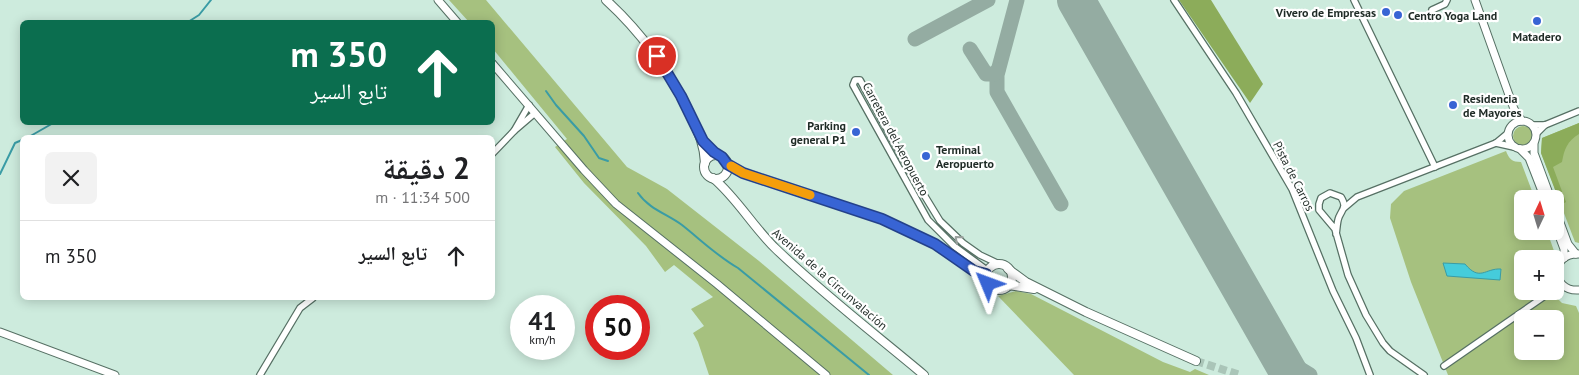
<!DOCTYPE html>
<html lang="ar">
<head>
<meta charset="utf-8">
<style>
  :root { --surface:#fff; --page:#f2f2f2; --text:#202124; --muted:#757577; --line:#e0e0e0 }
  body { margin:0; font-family:"PT Sans","Noto Naskh Arabic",sans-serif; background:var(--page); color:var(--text); direction:rtl; height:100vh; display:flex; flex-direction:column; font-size:19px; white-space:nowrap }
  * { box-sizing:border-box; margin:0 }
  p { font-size:16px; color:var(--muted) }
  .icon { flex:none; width:28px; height:28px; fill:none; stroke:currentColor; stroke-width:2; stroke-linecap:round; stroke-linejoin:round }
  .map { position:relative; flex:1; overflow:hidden; direction:ltr }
  .drawer { position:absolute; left:20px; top:135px; width:475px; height:165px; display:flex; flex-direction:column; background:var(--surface); border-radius:8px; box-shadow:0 2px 12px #0003; direction:rtl }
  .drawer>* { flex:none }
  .hud { position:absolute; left:20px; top:20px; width:475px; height:105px; border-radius:8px; box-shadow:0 2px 12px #0003; direction:rtl; background:#0b6e4f; color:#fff; overflow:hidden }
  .needle { width:32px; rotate:4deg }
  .tools { position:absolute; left:1514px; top:190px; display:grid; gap:10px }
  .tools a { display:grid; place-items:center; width:50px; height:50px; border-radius:8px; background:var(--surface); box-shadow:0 2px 12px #0003; font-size:25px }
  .speed { position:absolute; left:510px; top:295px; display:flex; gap:10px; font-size:25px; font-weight:700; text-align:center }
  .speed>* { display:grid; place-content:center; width:65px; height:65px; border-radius:50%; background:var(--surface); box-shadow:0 2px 12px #0003; line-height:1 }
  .speed small { font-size:12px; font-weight:400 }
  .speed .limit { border:8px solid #d22; background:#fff; color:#111 }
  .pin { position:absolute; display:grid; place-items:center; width:42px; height:42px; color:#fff; margin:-21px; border:2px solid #fff; border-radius:50%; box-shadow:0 1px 5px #0007 }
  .me { position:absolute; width:55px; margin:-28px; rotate:314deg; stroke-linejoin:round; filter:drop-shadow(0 0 4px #0008) }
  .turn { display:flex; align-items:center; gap:18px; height:105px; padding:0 25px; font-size:22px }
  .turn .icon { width:65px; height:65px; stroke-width:2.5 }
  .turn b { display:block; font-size:35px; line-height:42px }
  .round { display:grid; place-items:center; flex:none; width:52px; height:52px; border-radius:8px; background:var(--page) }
  .summary { display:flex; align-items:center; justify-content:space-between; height:85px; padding:0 25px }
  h1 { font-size:30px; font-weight:800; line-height:38px }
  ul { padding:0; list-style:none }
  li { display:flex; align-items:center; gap:15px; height:70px; padding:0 25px; border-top:1px solid var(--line) }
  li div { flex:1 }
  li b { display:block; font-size:19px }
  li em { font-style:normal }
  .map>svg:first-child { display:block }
</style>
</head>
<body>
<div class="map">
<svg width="1579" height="375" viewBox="0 0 1579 375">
  <rect width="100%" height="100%" fill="#cdebdd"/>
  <g fill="#a6c17f" fill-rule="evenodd">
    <polygon points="449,0 486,0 627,167 667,189 759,261 893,375 709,375 698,342 693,333 704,326 691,309 713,297 674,265 665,272 646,246 584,183 555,147 567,139 493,49 492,22 469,22"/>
    <polygon points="1579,123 1579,243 1575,242 1541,153 1542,138"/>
    <circle cx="1523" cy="136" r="10"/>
    <path d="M 1506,151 C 1509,159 1512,162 1521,162 L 1535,199 L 1522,199 L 1522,231 L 1547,231 L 1554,251 L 1548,259 L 1522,259 L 1522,291 L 1550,291 L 1562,303 L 1576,306 L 1579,313 L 1579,375 L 1448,375 L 1411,282 L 1390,218 L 1391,204 L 1404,191 ZM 1522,319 L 1555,319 L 1555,351 L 1522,351 Z"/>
    <polygon points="1016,291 1031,294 1163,362 1190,372 1195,369 1209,375 1074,375 998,296"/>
  </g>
  <g fill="#8cac5a">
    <polygon points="1179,0 1211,0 1263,84 1250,103"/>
    <path d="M 1579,123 L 1579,134 C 1567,141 1564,150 1562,162 L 1553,167 L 1566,202 L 1561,205 L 1541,153 L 1542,138 Z"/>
  </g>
  <path fill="#45ccdb" stroke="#3a9ca5" d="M 1443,263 L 1465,264 C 1480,282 1485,268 1501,269 L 1500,280 L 1447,276 Z"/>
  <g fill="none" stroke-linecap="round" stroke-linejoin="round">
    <g stroke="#3a9ca5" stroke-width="2">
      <polyline points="188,22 199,15 211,0"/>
      <polyline points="546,91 556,105 584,136 599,158 608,161"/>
      <polyline points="27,138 55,122"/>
      <polyline points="0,174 15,143 22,140"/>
      <path d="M 638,193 C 649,209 667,214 682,225 C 701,240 717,256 738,268 L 869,375"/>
    </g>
    <g stroke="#94aca2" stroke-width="15">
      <polyline points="1017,0 997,75 997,92 1061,204"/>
      <polyline points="915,39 988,0"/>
      <polyline points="970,49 986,74 994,74 998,70"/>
      <polyline points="1272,342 1284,359 1310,375"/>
    </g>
    <polyline stroke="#94aca2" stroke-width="38" points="1076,0 1290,375"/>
    <polyline stroke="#aac5b8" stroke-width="8" stroke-dasharray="8 4" stroke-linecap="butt" points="1196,361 1240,375"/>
    <g stroke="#567064" stroke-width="8">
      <g id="minor">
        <polyline points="1174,0 1236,93 1292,189 1333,291 1356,338 1370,375"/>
        <polyline points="1354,0 1435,167"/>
        <polyline points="1432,10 1445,4 1447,0"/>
        <polyline points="529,105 514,131 535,113"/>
        <polyline points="1532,125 1545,125 1579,111"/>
        <polyline points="1536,134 1545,125"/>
        <polyline points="1496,143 1514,147"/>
        <polyline points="492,154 514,131"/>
        <polyline points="1344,208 1357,197 1496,143 1508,133"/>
        <path d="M 1336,234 C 1337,229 1337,221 1339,217 C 1343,208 1347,207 1341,197 L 1330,193 L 1321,198 L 1319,204 L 1319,210 L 1335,229 L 1348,275 L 1366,315 L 1383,343 L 1390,351 L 1424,375"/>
        <polyline points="988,271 954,246 928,220 853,85 855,80 860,80 915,180 940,221 963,243 980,255 999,264"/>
        <polyline points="1444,366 1552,291"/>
        <polyline points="260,375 300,308 313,298"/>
      </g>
    </g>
    <g stroke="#567064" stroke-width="9">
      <g id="tertiary">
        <polyline points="438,0 457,22"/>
        <polyline points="1475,0 1514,109 1522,121"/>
        <polyline points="492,63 584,170 616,204 717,284 826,375"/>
        <circle cx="1522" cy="135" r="14"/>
        <polyline points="1534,143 1534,153 1551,199"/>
        <polyline points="1520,149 1529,158 1545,199"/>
        <polyline points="1555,209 1568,244 1576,254"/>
        <polyline points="1555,225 1564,249 1564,258"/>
        <path d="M 1579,254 C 1550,252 1550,292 1579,290"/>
        <polyline points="0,332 115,375"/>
      </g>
    </g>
    <g stroke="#567064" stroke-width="10">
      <g id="secondary">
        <path d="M 606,0 C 641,32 668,69 689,112 C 697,130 704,142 705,163"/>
        <circle cx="716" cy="167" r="12"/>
        <polyline points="727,164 743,173 882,219 935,244 974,271 986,274"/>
        <path d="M 713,178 C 737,198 753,227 776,249 C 823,294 875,334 924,375"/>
        <circle cx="999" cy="277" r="13"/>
        <polyline points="1008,269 1026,282 1086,312 1196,361"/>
        <polyline points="1008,285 1034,289"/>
      </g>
    </g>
    <use href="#minor" stroke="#fff" stroke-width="5.5"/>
    <use href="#tertiary" stroke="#fff" stroke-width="7"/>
    <use href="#secondary" stroke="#fff" stroke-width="8"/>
  </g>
  <defs><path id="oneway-chevron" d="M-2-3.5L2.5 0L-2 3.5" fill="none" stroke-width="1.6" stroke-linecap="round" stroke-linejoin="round" transform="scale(1.25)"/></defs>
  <use stroke="#9aa09d" href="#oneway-chevron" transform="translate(958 239) rotate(-139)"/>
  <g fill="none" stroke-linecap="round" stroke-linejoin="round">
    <g stroke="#24418a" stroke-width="12">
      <polyline id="route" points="657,56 681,96 703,141 714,152 722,157 727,164 743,173 882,219 935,244 974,271 986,274 988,284"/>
    </g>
    <use href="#route" stroke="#3864d4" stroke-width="9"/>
    <polyline stroke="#f59e0b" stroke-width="9" points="731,166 743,173 810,195"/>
  </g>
  <g fill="#3864d4" stroke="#fff" stroke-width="2">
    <circle cx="1386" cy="12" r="5"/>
    <circle cx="1398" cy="15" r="5"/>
    <circle cx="1537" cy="21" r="5"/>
    <circle cx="1453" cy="105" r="5"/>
    <circle cx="856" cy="132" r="5"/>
    <circle cx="926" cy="156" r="5"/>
  </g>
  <g text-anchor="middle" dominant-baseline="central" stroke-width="4.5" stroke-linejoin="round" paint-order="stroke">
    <g font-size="12" font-weight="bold" fill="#1f2b26" stroke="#fff" text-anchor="start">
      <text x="1376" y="12" text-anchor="end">Vivero de Empresas</text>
      <text x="1408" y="15">Centro Yoga Land</text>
      <text x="1537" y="36" text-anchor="middle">Matadero</text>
      <text x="1463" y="98">Residencia<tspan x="1463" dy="14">de Mayores</tspan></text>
      <text x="846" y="125" text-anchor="end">Parking<tspan x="846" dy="14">general P1</tspan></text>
      <text x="936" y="149">Terminal<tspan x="936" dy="14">Aeropuerto</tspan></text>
    </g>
    <g font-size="12" fill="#1f2b26" stroke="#fff">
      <text transform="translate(896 139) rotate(62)">Carretera del Aeropuerto</text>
      <text transform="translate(1294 176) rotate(63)">Pista de Carros</text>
      <text transform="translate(830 279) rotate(41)">Avenida de la Circunvalación</text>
    </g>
  </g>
</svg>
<div class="tools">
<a><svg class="needle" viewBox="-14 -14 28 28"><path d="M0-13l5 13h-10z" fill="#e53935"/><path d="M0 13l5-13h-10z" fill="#757577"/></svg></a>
<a>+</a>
<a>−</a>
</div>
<div class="speed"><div>41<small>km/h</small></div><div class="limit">50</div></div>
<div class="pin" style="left:657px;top:56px;background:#d93025"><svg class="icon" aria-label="arrive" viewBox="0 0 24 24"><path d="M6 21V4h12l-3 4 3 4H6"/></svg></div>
<svg class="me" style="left:988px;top:284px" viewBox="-20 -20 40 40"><path d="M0-17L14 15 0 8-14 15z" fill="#3864d4" stroke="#fff" stroke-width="4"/></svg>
<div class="hud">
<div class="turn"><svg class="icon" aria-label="ahead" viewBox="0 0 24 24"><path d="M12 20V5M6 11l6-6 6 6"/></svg><div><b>350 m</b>تابع السير</div></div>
</div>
<section class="drawer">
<div class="summary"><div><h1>2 دقيقة</h1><p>500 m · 11:34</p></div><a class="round"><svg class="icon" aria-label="close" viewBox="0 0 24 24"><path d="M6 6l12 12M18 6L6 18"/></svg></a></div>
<ul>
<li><svg class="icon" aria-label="ahead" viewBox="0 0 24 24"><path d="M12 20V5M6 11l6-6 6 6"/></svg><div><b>تابع السير</b></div><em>350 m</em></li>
</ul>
</section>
</div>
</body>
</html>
